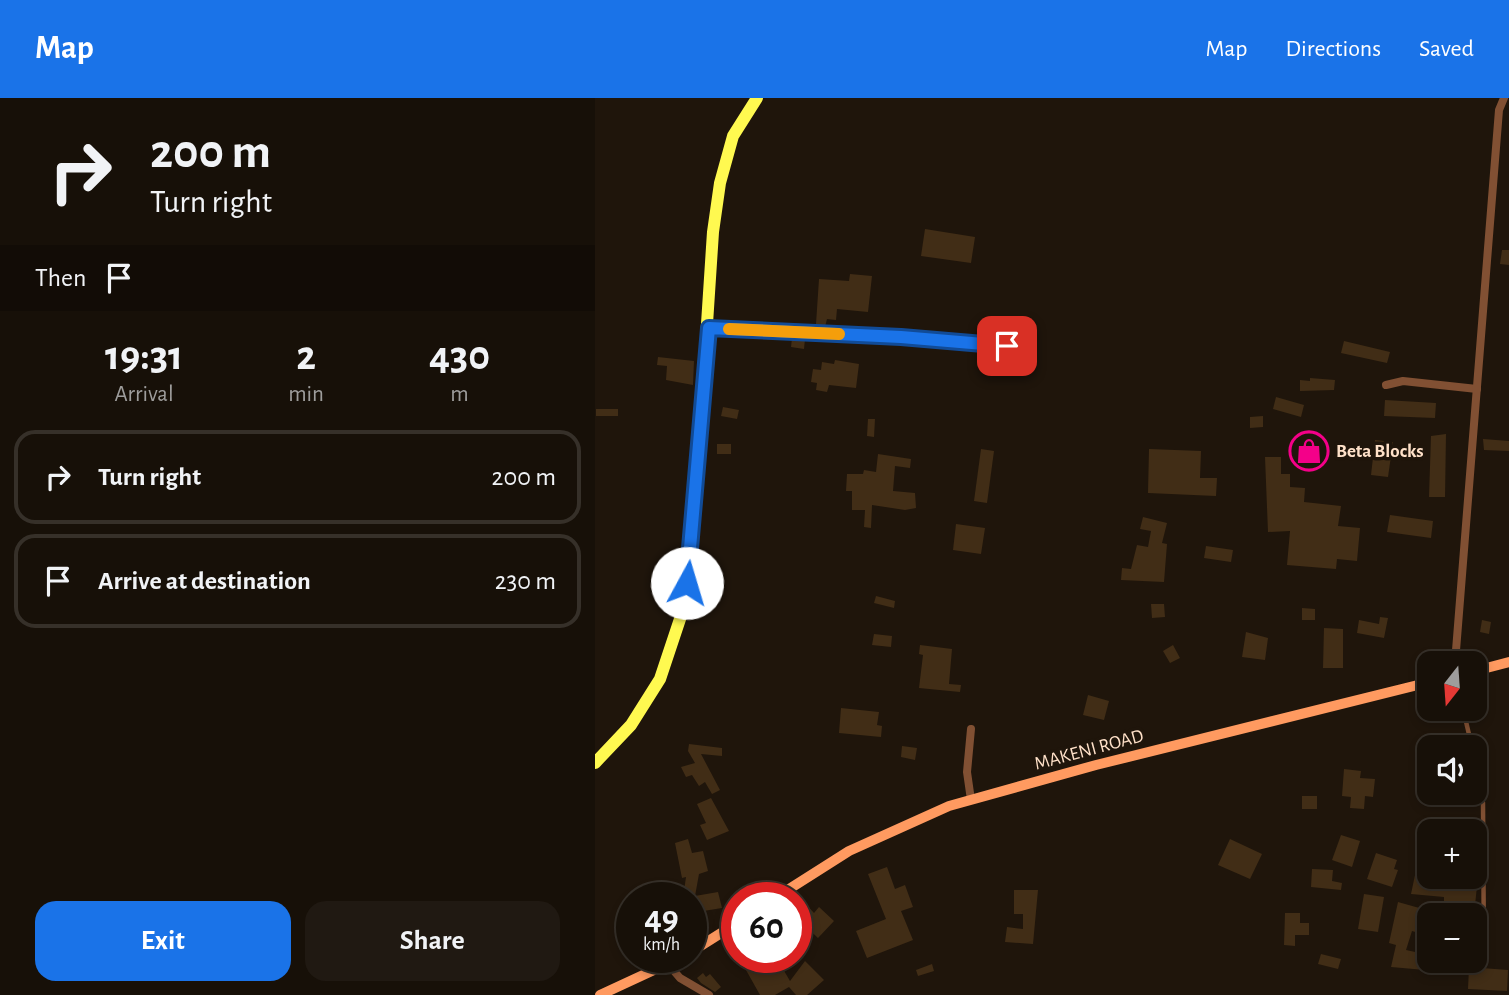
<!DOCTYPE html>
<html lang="en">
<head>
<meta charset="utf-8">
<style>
  :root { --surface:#171008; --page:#201912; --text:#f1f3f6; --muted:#9e9d9c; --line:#363029; --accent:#1a73e8 }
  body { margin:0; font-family:"Alegreya Sans",sans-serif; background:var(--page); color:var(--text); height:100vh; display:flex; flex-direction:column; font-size:26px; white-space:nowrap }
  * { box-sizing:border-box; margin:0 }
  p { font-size:23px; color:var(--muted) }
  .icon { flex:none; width:38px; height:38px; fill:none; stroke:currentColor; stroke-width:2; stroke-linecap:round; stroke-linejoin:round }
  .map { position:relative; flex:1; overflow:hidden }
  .details { display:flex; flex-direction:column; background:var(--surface); width:595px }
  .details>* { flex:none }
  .hud { background:#171008; color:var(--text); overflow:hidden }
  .needle { width:46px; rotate:197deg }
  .tools { position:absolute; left:822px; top:553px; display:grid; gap:14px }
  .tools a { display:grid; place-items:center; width:70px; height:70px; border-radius:14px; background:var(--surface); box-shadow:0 4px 10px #0003,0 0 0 2px var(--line); font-size:35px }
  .speed { position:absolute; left:21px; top:784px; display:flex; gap:14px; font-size:35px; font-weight:700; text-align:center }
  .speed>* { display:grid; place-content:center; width:91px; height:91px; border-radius:50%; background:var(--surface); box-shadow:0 4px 10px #0003,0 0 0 2px var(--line); line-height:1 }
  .speed small { font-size:18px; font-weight:400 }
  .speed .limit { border:10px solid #d22; background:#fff; color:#111 }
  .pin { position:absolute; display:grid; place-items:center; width:60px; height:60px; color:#fff; margin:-30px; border-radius:14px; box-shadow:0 4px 10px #0006 }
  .me { position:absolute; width:77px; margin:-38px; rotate:6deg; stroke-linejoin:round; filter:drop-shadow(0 0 5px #0008) }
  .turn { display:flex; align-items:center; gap:24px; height:147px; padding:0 35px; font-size:32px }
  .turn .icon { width:91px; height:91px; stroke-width:2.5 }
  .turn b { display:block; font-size:49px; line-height:60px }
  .then { display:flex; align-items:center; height:66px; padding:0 35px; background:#0003; gap:14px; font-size:26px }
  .eta { display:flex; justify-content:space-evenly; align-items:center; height:119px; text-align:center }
  .eta b { font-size:42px; font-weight:600; line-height:49px }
  .button { display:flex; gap:14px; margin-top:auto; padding:14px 35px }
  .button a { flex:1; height:80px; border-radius:21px; background:var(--accent); color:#fff; font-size:28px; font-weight:600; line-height:80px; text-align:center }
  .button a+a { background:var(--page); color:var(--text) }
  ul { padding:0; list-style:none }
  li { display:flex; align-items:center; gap:21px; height:94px; margin:0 14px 10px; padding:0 21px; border:4px solid var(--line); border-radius:21px }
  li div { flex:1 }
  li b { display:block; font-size:26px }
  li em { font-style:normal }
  header { display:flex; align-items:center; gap:42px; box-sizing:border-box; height:98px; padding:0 35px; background:var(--accent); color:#fff }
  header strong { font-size:33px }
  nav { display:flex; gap:38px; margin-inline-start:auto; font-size:24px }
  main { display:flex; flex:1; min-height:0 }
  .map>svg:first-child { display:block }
</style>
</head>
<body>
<header>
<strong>Map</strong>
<nav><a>Map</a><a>Directions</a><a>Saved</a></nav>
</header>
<main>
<section class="details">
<div class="hud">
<div class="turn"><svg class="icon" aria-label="right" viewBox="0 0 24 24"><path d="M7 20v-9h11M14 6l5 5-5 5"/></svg><div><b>200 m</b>Turn right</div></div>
<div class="then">Then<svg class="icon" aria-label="arrive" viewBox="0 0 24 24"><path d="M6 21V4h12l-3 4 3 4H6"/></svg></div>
</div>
<div class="eta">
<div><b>19:31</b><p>Arrival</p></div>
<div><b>2</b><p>min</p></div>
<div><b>430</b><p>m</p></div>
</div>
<ul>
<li><svg class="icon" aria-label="right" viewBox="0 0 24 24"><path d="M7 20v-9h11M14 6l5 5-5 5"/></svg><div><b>Turn right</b></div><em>200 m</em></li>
<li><svg class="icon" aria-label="arrive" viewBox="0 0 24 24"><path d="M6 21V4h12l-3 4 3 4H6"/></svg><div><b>Arrive at destination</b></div><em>230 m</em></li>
</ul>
<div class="button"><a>Exit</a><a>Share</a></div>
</section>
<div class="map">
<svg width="914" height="897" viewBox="0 0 914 897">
  <rect width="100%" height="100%" fill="#1f150b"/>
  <g fill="#412d16" fill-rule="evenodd">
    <polygon points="330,131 380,139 376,165 326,158"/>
    <polygon points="907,152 914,152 914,167 905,166"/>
    <polygon points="255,176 277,178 273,214 242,211 241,222 232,221 230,229 221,226 224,181 254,183"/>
    <polygon points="197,240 210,241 209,251 196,249"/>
    <polygon points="749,243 795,254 792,265 746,255"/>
    <polygon points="63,259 99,263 98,287 71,282 72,268 62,267"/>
    <polygon points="240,262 264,266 261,290 234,287 232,294 221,292 222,285 216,284 218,271 226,272 227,264 239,266"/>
    <polygon points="715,280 740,282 739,292 705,293 705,282 715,283"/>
    <polygon points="681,299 709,307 706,319 678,311"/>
    <polygon points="790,302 841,305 840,320 789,318"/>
    <polygon points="128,309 144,312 142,321 126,318"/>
    <rect x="1" y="311" width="22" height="7"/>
    <polygon points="668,318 668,329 655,330 655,319"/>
    <polygon points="273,321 280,321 279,339 272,338"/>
    <polygon points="851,336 850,399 834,399 836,338"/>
    <polygon points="888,341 914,343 914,353 889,352"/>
    <polygon points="780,342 798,344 793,379 776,377"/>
    <rect x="122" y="346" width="14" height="10"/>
    <polygon points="386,351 399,353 392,405 379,403"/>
    <polygon points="554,351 606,353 605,380 622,380 621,398 553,395"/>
    <polygon points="283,356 316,361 315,370 300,368 298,393 320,395 321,410 310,412 277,407 276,430 269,429 270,412 257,412 257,393 251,393 252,376 268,376 269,372 281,374"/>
    <polygon points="670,359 686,359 686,376 695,376 695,389 710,390 709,404 746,408 743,428 765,430 762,463 742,461 741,471 692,467 695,433 673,434"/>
    <polygon points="795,417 838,423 836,440 792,434"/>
    <polygon points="548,419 572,425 567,445 572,446 569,484 526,482 527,470 536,471 542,447 553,449 556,433 545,431"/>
    <polygon points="361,426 390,430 386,456 358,452"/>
    <polygon points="611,448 638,452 636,464 609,460"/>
    <polygon points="281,498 300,503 299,510 279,505"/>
    <polygon points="556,506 569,506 570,519 557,520"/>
    <polygon points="707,510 720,511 720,522 707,522"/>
    <polygon points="785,519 793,520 789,540 762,535 764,522 784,526"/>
    <polygon points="887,522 896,524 894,536 885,534"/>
    <polygon points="729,530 748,531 748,570 728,570"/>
    <polygon points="651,534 673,540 670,562 647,559"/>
    <polygon points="279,536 297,538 296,549 277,547"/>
    <polygon points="325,547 357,551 354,586 366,587 365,594 324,590 328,557 324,556"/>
    <polygon points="578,547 585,560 575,565 568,553"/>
    <polygon points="493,597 514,603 509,622 488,617"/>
    <polygon points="246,610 284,614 282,627 287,628 286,639 244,635"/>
    <polygon points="94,646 127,650 127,658 106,656 125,692 117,696 110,684 104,688 97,677 91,679 86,669 100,665 93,653"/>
    <polygon points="307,648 322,650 320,662 306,659"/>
    <polygon points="749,671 766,673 765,680 780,681 778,699 770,698 769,711 755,710 756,699 747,698"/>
    <rect x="707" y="698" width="15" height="13"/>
    <polygon points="116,700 134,733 112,742 105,727 111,725 102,706"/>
    <polygon points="746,737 765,743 757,769 737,762"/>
    <polygon points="93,741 97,755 108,753 113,773 104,776 100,798 123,794 127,810 96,815 96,800 88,800 91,779 87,780 80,745"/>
    <polygon points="635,741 667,756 655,781 623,767"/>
    <polygon points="781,755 802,762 799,771 803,772 797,789 772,781"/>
    <polygon points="824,758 835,759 835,779 847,779 846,789 865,791 866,786 882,788 879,817 857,817 858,803 849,803 849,799 816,796"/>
    <polygon points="292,769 300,791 310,787 318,809 306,813 318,842 272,860 261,833 291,821 273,776"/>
    <polygon points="717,771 738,772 737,783 747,785 746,792 716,789"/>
    <polygon points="419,792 443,792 438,846 410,844 412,829 428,831 428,816 419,816"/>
    <polygon points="769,796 789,799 783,834 763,831"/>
    <polygon points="207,802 219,815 224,809 239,823 223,840 201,819 201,808"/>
    <path d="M 803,804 L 835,813 L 835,863 L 865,863 L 864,875 L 796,869 L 801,847 L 794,845 ZM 817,833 L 830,837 L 825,855 L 811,852 Z"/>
    <polygon points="690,815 705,815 705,825 714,825 714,837 700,837 700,848 689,847"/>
    <polygon points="726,856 746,861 743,871 723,866"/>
    <polygon points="181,859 195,883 210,863 229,882 212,897 201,897 194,889 180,897 165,897 151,872 171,861"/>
    <polygon points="337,866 339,873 323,878 321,872"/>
    <polygon points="874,869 913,872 912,893 873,891"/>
    <polygon points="108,875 111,879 115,876 126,889 120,894 106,885 102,880"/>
  </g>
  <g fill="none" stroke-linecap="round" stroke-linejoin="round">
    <g stroke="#815033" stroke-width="4.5">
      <polyline points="868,611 877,649"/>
      <polyline points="880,665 888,705 889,867"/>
    </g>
    <g stroke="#815033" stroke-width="8">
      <polyline points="114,230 306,239 412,248"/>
      <polyline points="791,287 808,283 882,291"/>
      <polyline points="860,565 904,12 909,0"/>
      <polyline points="376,631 372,674 376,702"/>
      <polyline points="73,866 85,880 114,897"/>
    </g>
    <g stroke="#ff9a60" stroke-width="10">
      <polyline points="880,573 914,564"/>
      <polyline points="180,800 254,753 354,708 501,667 835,584"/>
      <polyline points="96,854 142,825"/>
      <polyline points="5,897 87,859"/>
    </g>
    <polyline stroke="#fff950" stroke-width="12" points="0,665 36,627 65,581 89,509 100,409 118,134 125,85 138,38 162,0"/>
  </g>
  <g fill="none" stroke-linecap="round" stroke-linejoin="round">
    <g stroke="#114b97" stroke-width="18">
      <polyline id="route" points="92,485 114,230 306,239 412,248"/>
    </g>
    <use href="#route" stroke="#1a73e8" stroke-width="12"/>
    <polyline stroke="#f59e0b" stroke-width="12" points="134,231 244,236"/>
  </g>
  <defs>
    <g id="shop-ring" transform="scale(2.0125)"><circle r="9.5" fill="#1f150b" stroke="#f40089" stroke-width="1.5"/><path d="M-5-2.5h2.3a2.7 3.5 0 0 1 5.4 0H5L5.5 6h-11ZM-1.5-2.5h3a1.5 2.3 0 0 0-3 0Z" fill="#f40089"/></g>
  </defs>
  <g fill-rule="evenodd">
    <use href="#shop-ring" x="714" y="353"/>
  </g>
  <g text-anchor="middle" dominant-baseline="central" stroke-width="7" stroke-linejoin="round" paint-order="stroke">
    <g font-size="19" font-weight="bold" fill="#ffe1c9" stroke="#1f150b" text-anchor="start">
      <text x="741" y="353">Beta Blocks</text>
    </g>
    <g font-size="19" fill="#ffe1c9" stroke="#1f150b">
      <text transform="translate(494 652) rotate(-15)">MAKENI ROAD</text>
    </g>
  </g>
</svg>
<div class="tools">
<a><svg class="needle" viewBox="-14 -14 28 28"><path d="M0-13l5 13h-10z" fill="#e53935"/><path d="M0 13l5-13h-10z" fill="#9e9d9c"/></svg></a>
<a><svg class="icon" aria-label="sound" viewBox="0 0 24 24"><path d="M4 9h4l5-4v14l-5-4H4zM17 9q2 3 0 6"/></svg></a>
<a>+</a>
<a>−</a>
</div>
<div class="speed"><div>49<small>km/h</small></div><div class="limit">60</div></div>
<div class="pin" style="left:412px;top:248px;background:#d93025"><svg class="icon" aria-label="arrive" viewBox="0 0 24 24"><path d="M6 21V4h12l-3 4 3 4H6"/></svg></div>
<svg class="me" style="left:92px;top:485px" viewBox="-20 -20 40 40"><circle r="19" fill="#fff"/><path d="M0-13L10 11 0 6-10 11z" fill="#1a73e8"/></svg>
</div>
</main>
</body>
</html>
